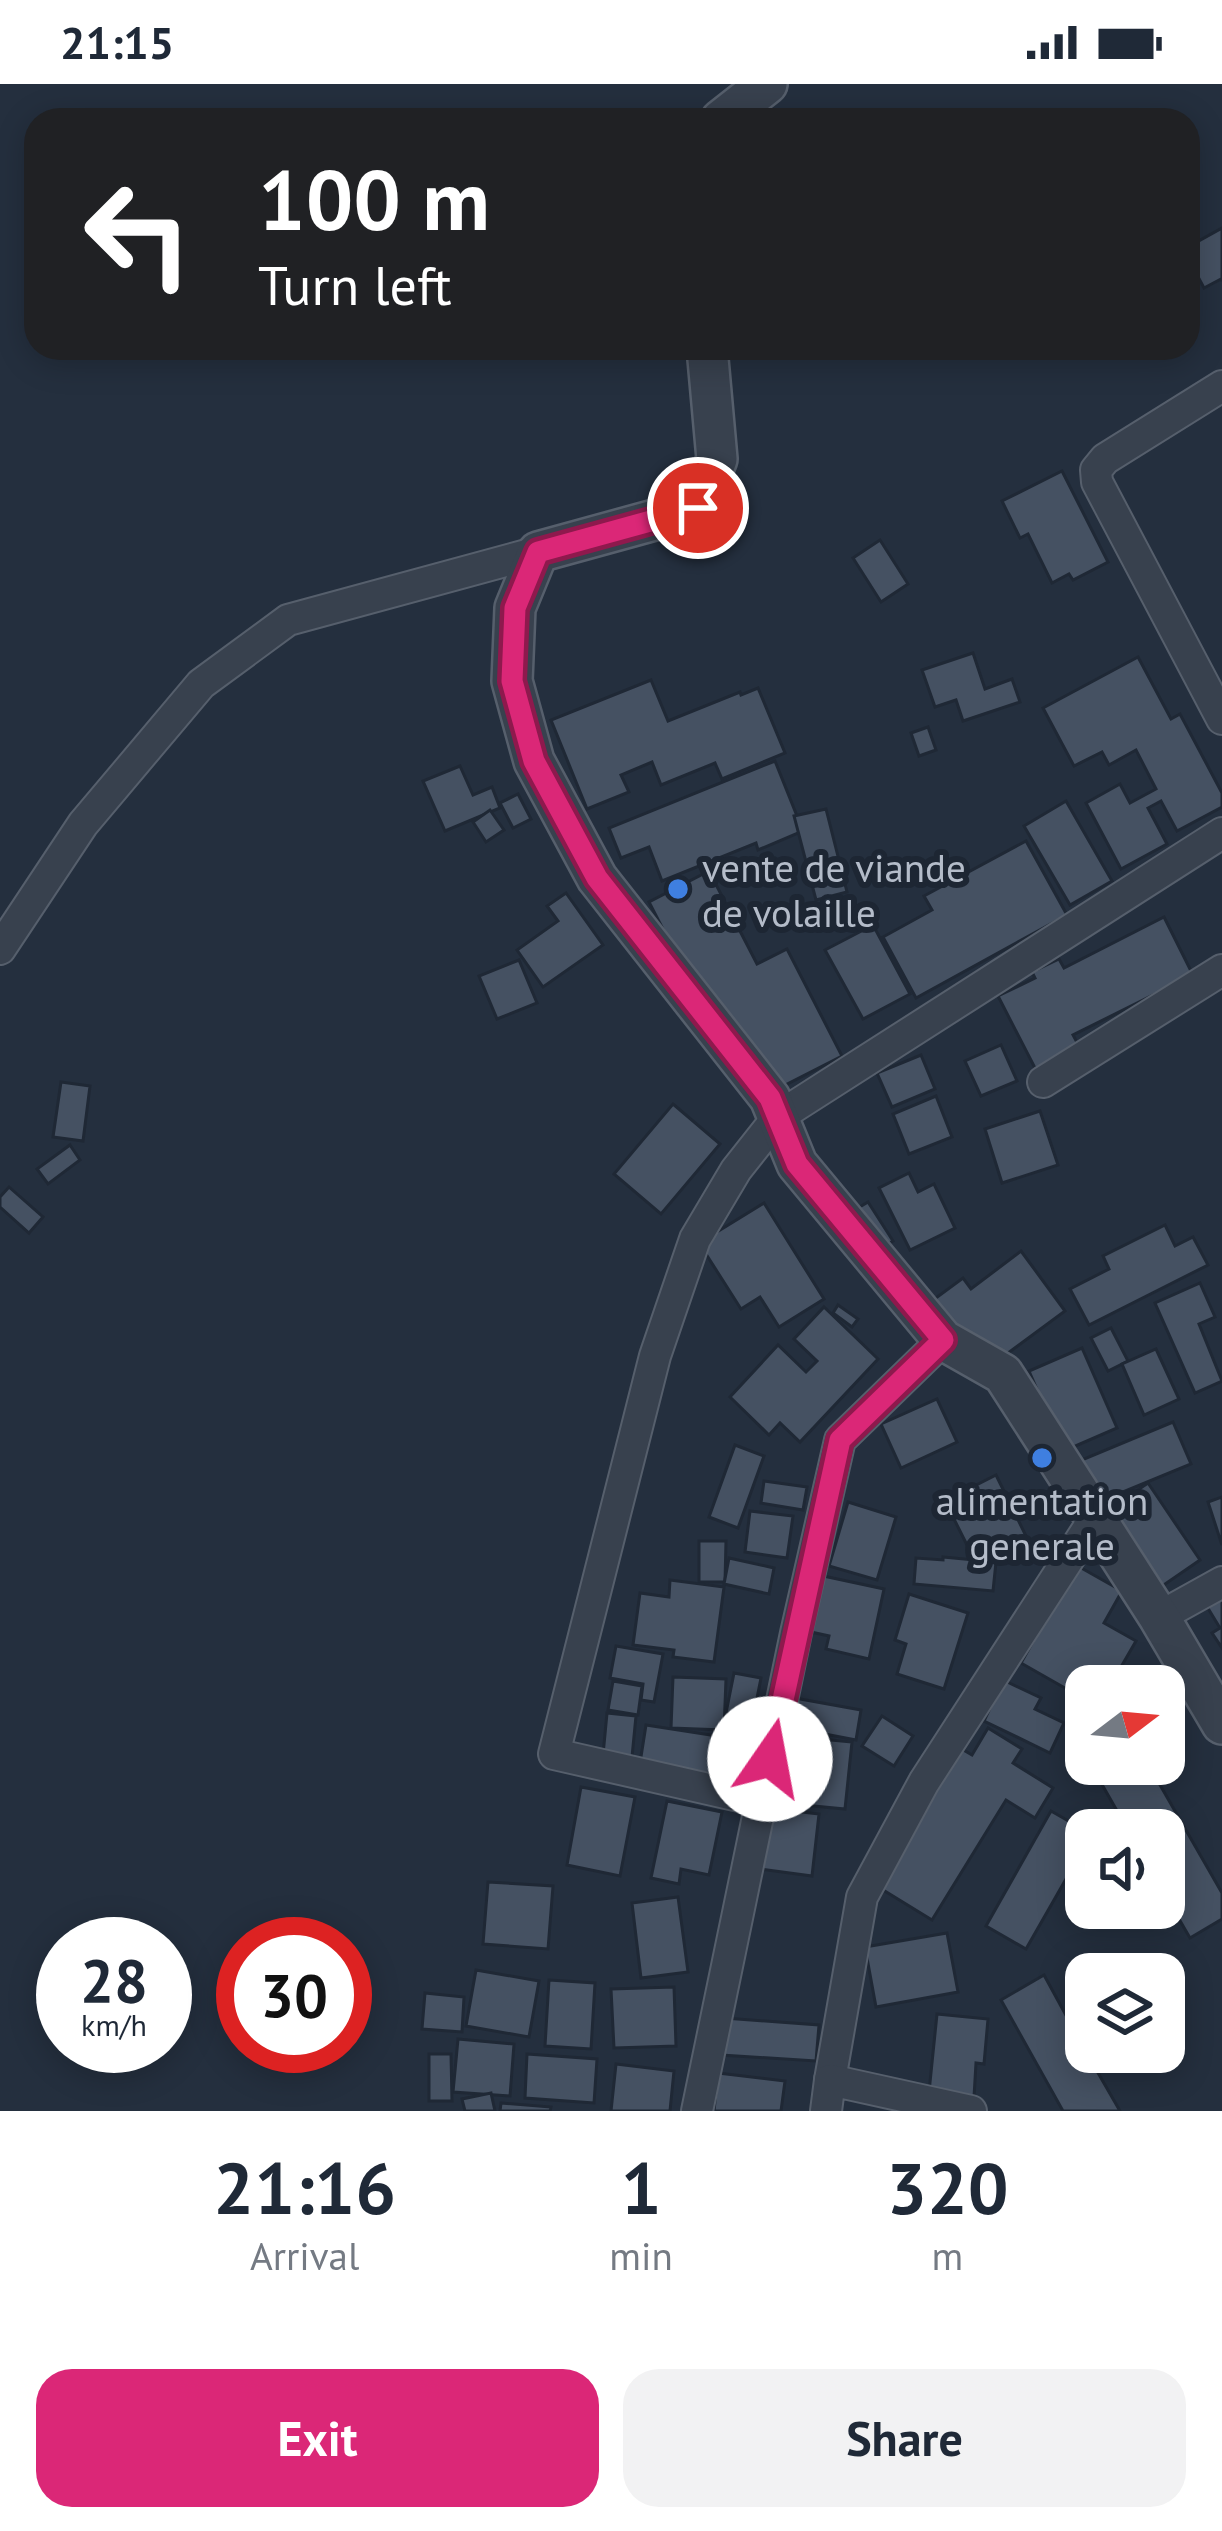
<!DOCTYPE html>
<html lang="en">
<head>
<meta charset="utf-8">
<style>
  :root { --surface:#fff; --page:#f2f2f3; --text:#1f2937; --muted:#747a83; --accent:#db2777 }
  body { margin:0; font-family:"PT Sans",sans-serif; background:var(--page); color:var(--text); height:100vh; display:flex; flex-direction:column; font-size:45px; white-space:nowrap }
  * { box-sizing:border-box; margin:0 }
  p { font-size:39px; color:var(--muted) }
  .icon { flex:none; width:66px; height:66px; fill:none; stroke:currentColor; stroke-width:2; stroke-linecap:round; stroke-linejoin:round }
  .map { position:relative; height:2027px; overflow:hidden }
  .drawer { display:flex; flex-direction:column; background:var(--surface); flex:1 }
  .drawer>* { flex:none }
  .guide { position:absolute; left:24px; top:24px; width:1176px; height:252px; border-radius:36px; box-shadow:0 6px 30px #0003; background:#202124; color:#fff; overflow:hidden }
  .needle { width:78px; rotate:74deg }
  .controls { position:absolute; left:1065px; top:1581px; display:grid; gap:24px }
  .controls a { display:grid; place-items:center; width:120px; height:120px; border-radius:24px; background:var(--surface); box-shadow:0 6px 30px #0003; font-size:60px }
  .speed { position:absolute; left:36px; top:1833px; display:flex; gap:24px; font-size:60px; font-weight:700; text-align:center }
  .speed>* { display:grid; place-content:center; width:156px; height:156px; border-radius:50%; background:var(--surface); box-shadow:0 6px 30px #0003; line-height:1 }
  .speed small { font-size:30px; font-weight:400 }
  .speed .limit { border:18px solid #d22; background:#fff; color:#111 }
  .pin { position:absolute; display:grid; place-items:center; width:102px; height:102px; color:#fff; margin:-51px; border:6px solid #fff; border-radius:50%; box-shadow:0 3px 12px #0007 }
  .me { position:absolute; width:132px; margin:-66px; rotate:12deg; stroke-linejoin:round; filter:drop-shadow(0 0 9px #0008) }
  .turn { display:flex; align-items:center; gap:42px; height:252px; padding:0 36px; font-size:54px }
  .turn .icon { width:156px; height:156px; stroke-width:2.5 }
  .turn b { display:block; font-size:84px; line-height:102px }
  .eta { display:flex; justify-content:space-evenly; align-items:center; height:204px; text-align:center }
  .eta b { font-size:72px; font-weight:700; line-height:84px }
  .button { display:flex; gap:24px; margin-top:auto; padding:24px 36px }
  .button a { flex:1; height:138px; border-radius:36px; background:var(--accent); color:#fff; font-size:48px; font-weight:700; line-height:138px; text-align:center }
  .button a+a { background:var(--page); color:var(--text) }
  .status { display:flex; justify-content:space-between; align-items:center; height:84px; padding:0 60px; background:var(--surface); direction:ltr }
  .status svg { height:33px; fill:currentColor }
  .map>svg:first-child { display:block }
</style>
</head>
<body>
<div class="status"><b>21:15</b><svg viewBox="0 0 49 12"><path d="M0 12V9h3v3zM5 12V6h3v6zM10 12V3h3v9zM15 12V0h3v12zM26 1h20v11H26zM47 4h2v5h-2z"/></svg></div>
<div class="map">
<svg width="1222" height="2027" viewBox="0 0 1222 2027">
  <rect width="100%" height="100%" fill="#242f3e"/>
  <g fill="#455162" stroke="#1f2835" stroke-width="3">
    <polygon points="1222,144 1222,197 1221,195 1204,204 1188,174 1188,163"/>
    <polygon points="1062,387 1108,478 1073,496 1069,490 1052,499 1028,450 1020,454 1002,417"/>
    <polygon points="880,456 908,500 881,518 853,474"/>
    <polygon points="973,569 985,605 1012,595 1020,618 963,637 956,616 935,623 922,586"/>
    <polygon points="1138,573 1171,635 1180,630 1222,709 1222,723 1177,747 1161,717 1148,724 1167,760 1121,785 1086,719 1120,700 1130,719 1156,705 1136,666 1109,681 1102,668 1074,682 1043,624"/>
    <polygon points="651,596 668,637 740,608 741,611 758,604 785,669 722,695 715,679 661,701 652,678 621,691 629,708 587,725 551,636"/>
    <polygon points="928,643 936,666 919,672 911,649"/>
    <polygon points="775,677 803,747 758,766 756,759 662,797 649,763 621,774 609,744"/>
    <polygon points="460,682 473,711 492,703 500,724 445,747 423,697"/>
    <polygon points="518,710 531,735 513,744 500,719"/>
    <polygon points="1066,717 1112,797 1070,821 1024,742"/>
    <polygon points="826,725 847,808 816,816 794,732"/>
    <polygon points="490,726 504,746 486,758 473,738"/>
    <polygon points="1026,757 1067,831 916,914 883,853 932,826 924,812"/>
    <polygon points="709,787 757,880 787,865 842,972 752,1018 649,818"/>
    <polygon points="566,809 603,861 543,903 517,866 558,837 547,822"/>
    <polygon points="1164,833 1193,891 1073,951 1080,964 1036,986 998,912 1035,894 1032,888 1059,875 1064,884"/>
    <polygon points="873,841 910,910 863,935 825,866"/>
    <polygon points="519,876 537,919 497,935 479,892"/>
    <polygon points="1001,961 1017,997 981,1012 965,977"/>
    <polygon points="921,971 935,1005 892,1023 877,989"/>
    <polygon points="61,998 90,1002 83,1057 53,1053"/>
    <polygon points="936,1012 952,1053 909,1070 893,1030"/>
    <polygon points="673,1020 720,1060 661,1130 614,1090"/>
    <polygon points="1040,1027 1058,1081 1002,1099 985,1045"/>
    <polygon points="70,1061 80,1076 48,1100 37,1085"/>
    <polygon points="909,1089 918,1108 934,1100 955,1144 910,1166 879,1104"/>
    <polygon points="9,1103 43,1133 29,1149 0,1123 0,1113"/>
    <polygon points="868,1118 893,1157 878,1166 853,1127"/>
    <polygon points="764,1119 824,1215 779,1243 760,1213 741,1225 699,1159"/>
    <polygon points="1165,1141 1175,1162 1193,1153 1208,1181 1089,1241 1070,1205 1109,1185 1103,1172"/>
    <polygon points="1021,1167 1065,1227 977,1292 925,1222 963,1194 971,1205"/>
    <polygon points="1200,1199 1215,1233 1199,1240 1222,1297 1195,1309 1155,1219"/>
    <polygon points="838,1221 858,1235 852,1243 833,1229"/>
    <polygon points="824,1223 878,1275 800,1358 780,1339 769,1351 730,1313 778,1261 806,1288 817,1277 794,1255"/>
    <polygon points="1111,1244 1128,1277 1108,1287 1091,1254"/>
    <polygon points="1082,1264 1117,1344 1064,1367 1029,1287"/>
    <polygon points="1156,1265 1179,1315 1144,1331 1122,1280"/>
    <polygon points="937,1315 957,1358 901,1384 881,1340"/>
    <polygon points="1173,1338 1191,1380 1089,1422 1072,1380"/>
    <polygon points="735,1361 764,1372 738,1444 709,1433"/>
    <polygon points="996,1391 1026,1452 975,1477 945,1417"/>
    <polygon points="764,1397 807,1403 803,1426 761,1419"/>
    <polygon points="1148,1399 1200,1476 1155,1507 1104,1429"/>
    <polygon points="1222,1413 1222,1461 1208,1418"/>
    <polygon points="848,1418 896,1433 877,1496 829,1482"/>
    <polygon points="750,1427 793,1432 787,1474 745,1468"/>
    <polygon points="699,1457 726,1457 725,1498 699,1498"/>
    <polygon points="943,1473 996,1478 993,1507 914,1500 916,1474 943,1476"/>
    <polygon points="729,1474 774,1484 769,1510 724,1500"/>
    <polygon points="1076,1481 1122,1507 1104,1539 1136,1557 1110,1602 1086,1602 1086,1616 1021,1579"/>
    <polygon points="814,1490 884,1505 869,1575 826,1565 829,1552 802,1546"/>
    <polygon points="670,1496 724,1503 714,1578 673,1573 674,1566 633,1561 640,1509 669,1513"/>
    <polygon points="1222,1505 1222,1564 1212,1549 1220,1544 1203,1516"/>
    <polygon points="909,1510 968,1529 944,1605 897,1590 906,1560 895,1556"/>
    <polygon points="616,1562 663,1570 654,1618 641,1616 643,1600 610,1594"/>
    <polygon points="734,1589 761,1594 753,1634 726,1629"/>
    <polygon points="673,1593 726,1595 724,1646 671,1644"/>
    <polygon points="1003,1596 1041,1614 1035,1625 1064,1639 1050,1669 984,1637"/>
    <polygon points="613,1597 642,1602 638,1631 608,1626"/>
    <polygon points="789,1613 861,1626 856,1656 783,1642"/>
    <polygon points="607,1629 636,1632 632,1673 603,1671"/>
    <polygon points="882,1632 913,1652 894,1682 862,1662"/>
    <polygon points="646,1641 730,1654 724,1692 640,1679"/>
    <polygon points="988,1644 1022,1665 1013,1679 1053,1704 1035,1734 1006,1716 932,1836 875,1801 960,1664 972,1671"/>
    <polygon points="778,1651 852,1658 845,1725 772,1718"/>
    <polygon points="1097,1680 1148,1680 1222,1809 1222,1835 1190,1854 1164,1809 1164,1746 1128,1746 1092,1683"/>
    <polygon points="581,1703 635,1713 620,1792 567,1781"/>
    <polygon points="667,1717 722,1728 709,1791 681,1785 679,1800 651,1794"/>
    <polygon points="768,1724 819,1730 812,1792 760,1785"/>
    <polygon points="1051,1727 1086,1747 1086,1760 1026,1865 986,1842"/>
    <polygon points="488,1798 553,1802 548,1865 483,1860"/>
    <polygon points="678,1813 688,1888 641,1894 632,1819"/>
    <polygon points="947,1849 958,1908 876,1923 865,1863"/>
    <polygon points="476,1886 539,1897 529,1953 466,1942"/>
    <polygon points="1044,1891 1086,1968 1120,2027 1063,2027 1001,1916"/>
    <polygon points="549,1896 595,1899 591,1965 545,1962"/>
    <polygon points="674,1903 676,1962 614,1964 611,1905"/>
    <polygon points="425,1909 464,1913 462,1948 422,1945"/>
    <polygon points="937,1930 988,1935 984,1980 976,1979 974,2013 929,2008"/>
    <polygon points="724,1934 819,1941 816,1977 721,1971"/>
    <polygon points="458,1955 514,1960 510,2012 453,2008"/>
    <polygon points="429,1970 451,1970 452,2017 429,2017"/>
    <polygon points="527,1970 597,1975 594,2019 525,2014"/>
    <polygon points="616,1980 674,1987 670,2027 611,2027"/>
    <polygon points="718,1989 785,1997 781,2027 714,2027"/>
    <polygon points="491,2009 495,2027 465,2027 462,2015"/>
    <polygon points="501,2019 551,2023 550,2027 500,2027"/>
  </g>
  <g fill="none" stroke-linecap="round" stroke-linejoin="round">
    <g stroke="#565f6c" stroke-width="34">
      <g id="minor">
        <polyline points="1222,302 1105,375 1096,386 1097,398 1222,635"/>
        <polyline points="0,865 83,740 201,600 288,536 538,468"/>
        <polyline points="1043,998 1222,886"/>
        <polyline points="1159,1533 1222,1498"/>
        <polyline points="761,1717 554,1670 655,1272 695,1155 736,1086 778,1033 1222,749"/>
        <polyline points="830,1996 862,1813 924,1698 1095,1434"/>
        <polyline points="697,2027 796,1549 840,1356 943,1256"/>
        <polyline points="826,2027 830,1996 971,2027"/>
      </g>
    </g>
    <g stroke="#565f6c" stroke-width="44">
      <g id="tertiary">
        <polyline points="721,36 767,0"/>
        <polyline points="707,264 717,375 698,424 538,468 515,524 512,597 534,677 597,794 770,1014 797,1080 943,1256 1003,1290 1159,1533 1222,1640"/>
      </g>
    </g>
    <use href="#minor" stroke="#38414e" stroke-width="30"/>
    <use href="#tertiary" stroke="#38414e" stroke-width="39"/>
  </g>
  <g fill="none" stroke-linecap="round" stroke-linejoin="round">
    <g stroke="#8e194d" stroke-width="30">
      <polyline id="route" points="698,424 538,468 515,524 512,597 534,677 597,794 770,1014 797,1080 943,1256 840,1356 770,1675"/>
    </g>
    <use href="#route" stroke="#db2777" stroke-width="21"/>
  </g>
  <g fill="#3f7fe0" stroke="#1d2633" stroke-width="4.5">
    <circle cx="678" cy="805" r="12"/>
    <circle cx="1042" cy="1374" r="12"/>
  </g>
  <g text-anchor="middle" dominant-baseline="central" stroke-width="12" stroke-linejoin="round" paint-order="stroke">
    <g font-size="39" fill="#b4bcc9" stroke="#1d2633" text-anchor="start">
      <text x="702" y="783">vente de viande<tspan x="702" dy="45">de volaille</tspan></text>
      <text x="1042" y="1416" text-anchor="middle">alimentation<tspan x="1042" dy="45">generale</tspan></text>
    </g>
  </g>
</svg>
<div class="controls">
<a><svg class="needle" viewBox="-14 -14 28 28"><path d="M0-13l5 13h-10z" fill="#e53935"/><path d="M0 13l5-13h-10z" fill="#747a83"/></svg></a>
<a><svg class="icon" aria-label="sound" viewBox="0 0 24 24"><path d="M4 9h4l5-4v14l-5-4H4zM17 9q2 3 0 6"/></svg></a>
<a><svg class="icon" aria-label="layers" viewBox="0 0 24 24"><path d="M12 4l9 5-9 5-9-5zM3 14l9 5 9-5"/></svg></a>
</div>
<div class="speed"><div>28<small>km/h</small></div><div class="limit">30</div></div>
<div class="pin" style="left:698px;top:424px;background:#d93025"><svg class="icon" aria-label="arrive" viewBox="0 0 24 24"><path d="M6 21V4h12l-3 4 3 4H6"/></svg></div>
<svg class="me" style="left:770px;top:1675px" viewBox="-20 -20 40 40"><circle r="19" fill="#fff"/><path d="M0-13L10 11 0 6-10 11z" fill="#db2777"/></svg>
<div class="guide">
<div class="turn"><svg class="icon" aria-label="left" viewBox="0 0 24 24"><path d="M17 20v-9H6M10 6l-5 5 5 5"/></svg><div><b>100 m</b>Turn left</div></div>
</div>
</div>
<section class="drawer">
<div class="eta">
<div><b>21:16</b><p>Arrival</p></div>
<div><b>1</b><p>min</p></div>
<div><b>320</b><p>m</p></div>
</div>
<div class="button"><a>Exit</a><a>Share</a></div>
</section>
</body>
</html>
